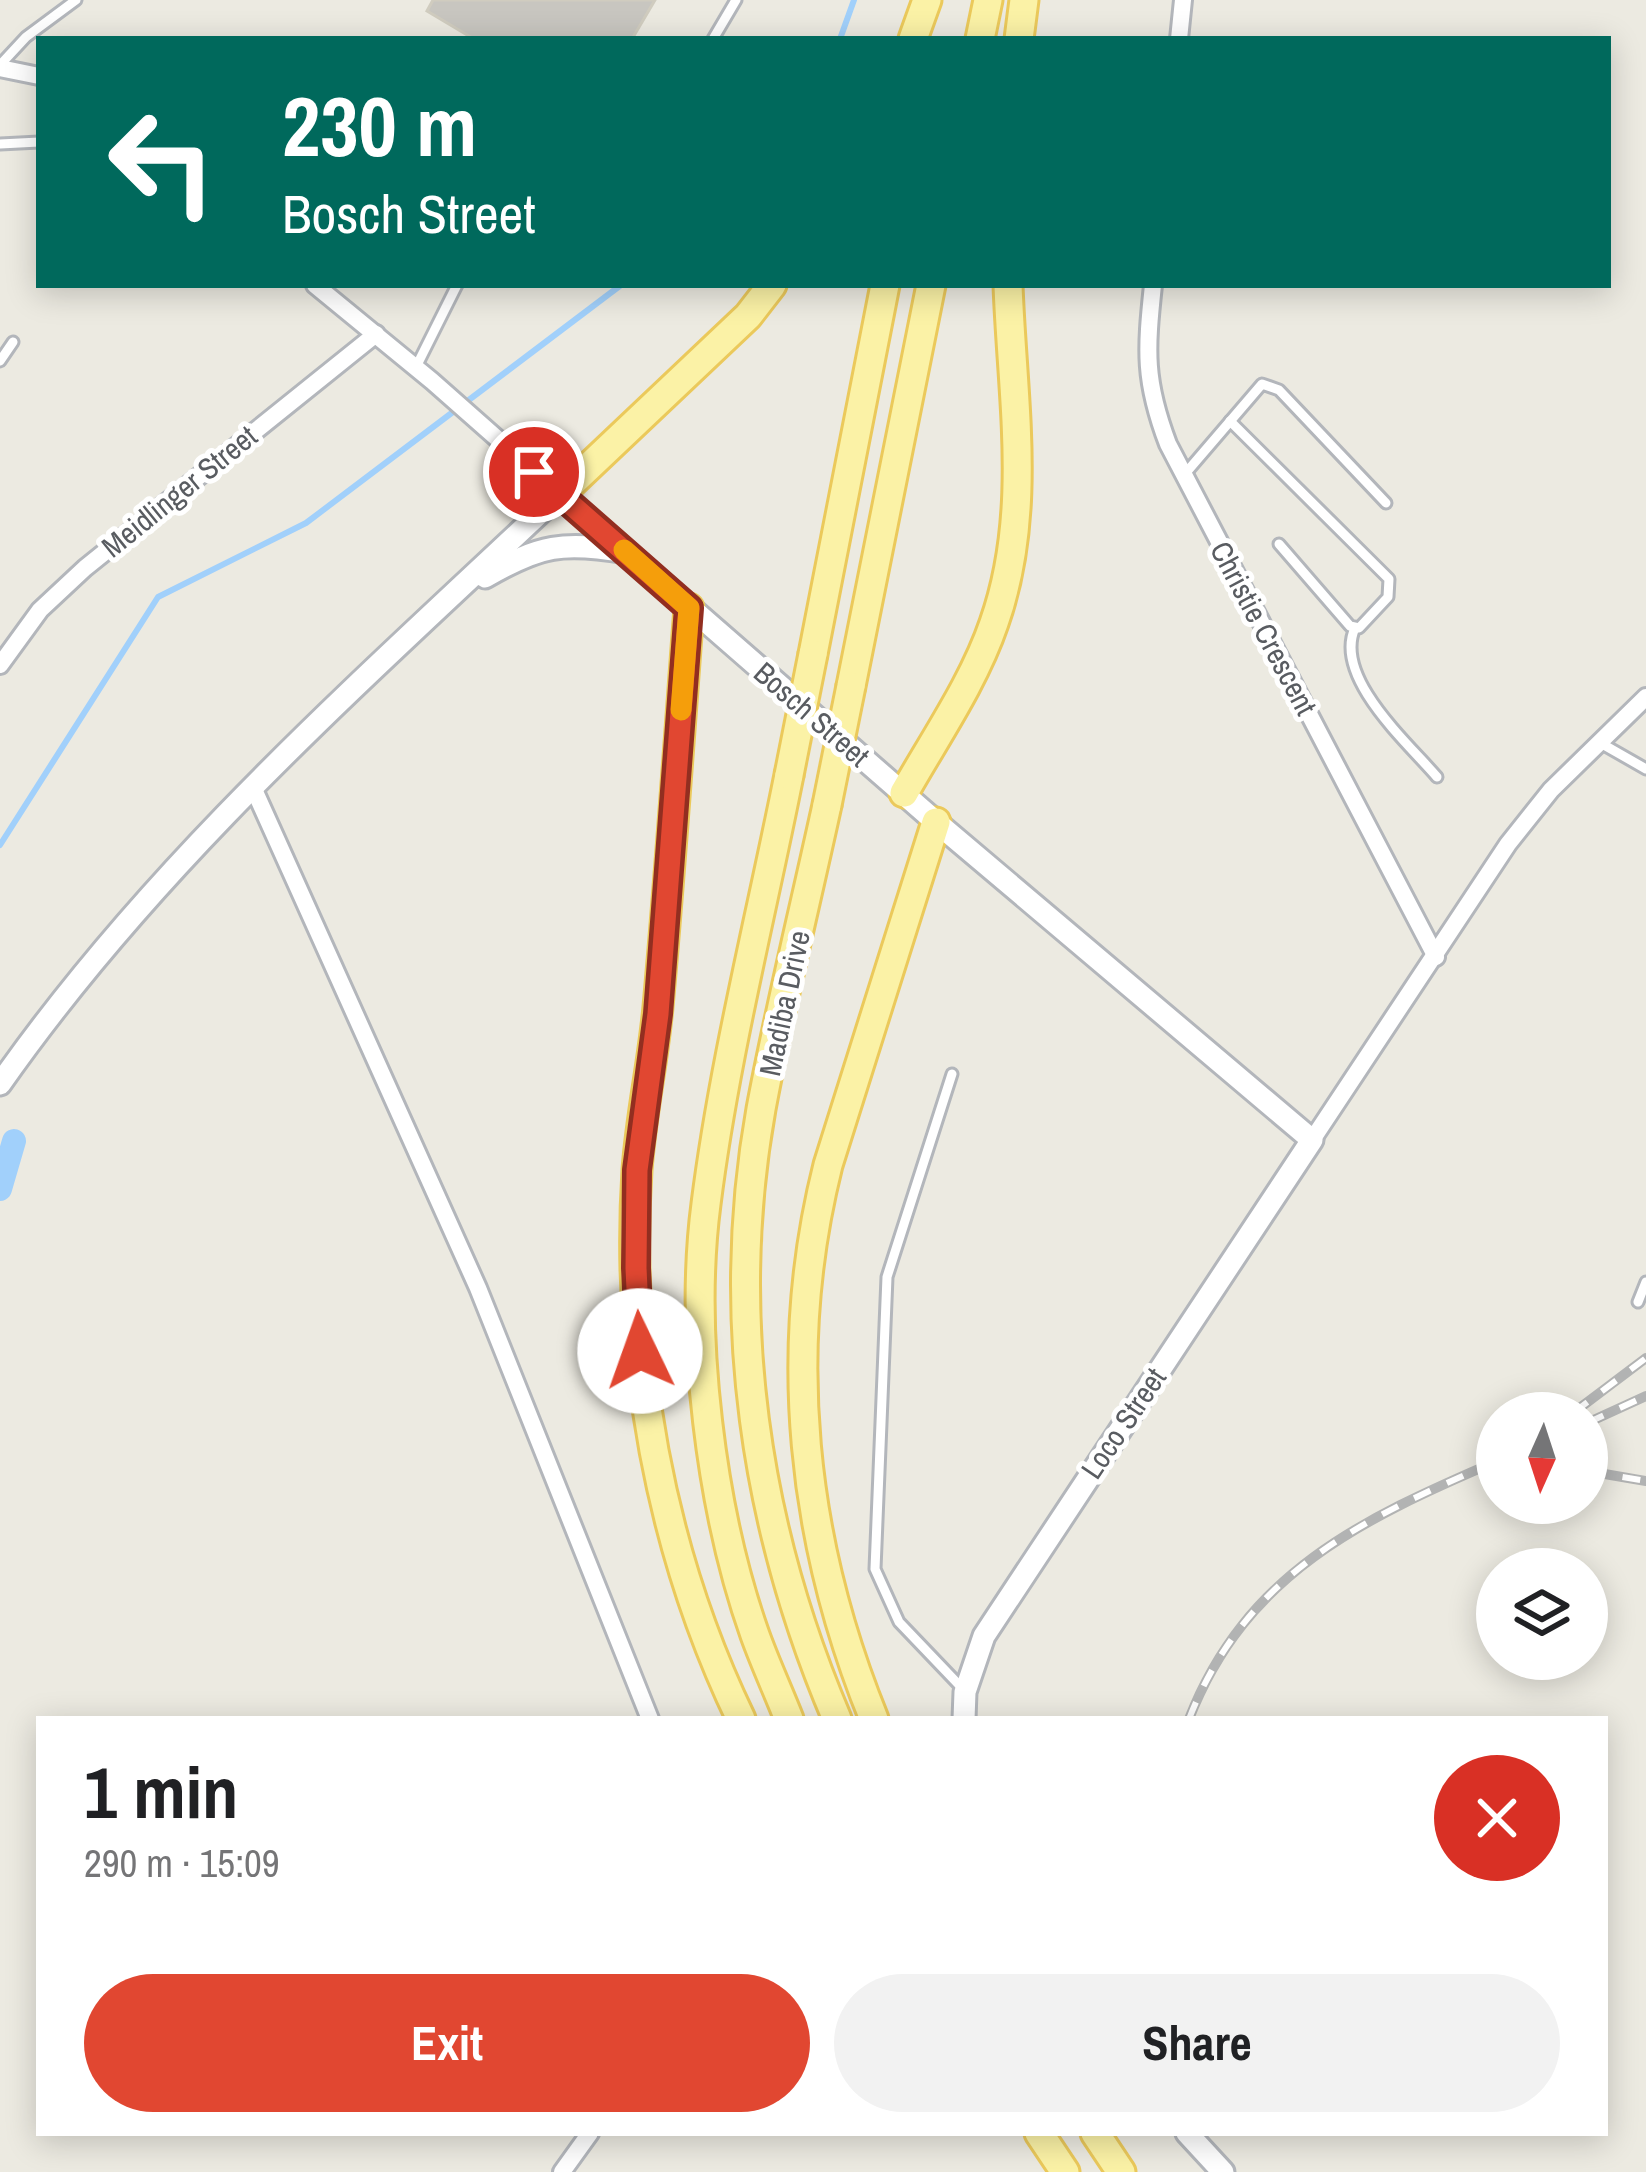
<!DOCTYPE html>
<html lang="en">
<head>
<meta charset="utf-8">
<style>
  :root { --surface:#fff; --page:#f2f2f2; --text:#202124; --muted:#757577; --accent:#e14731 }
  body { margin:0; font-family:"Archivo Narrow",sans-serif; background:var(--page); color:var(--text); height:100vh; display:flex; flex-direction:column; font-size:45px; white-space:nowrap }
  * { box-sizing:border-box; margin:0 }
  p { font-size:39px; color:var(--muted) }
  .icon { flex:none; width:66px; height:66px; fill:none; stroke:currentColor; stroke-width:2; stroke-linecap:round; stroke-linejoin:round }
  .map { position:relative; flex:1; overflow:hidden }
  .sheet { position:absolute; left:36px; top:1716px; width:1572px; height:420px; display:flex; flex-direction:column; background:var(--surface); border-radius:0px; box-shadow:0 6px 30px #0003 }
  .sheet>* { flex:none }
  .hud { position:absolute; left:36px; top:36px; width:1575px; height:252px; border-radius:0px; box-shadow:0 6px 30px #0003; background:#00695c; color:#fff; overflow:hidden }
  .needle { width:78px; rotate:183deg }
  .tools { position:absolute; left:1476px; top:1392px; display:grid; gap:24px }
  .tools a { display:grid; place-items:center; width:132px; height:132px; border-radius:50%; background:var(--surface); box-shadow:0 6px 30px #0003; font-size:60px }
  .pin { position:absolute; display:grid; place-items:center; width:102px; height:102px; color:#fff; margin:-51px; border:6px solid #fff; border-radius:50%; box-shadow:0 3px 12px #0007 }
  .me { position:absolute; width:132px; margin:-66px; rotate:357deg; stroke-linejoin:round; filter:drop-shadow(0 0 9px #0008) }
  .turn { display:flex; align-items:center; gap:42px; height:252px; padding:0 48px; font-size:54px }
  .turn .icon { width:156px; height:156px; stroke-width:2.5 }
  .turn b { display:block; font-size:84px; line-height:102px }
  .round { display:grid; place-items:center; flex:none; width:126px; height:126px; border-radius:63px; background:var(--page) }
  .overview { display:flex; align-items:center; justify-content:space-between; height:204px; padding:0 48px }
  h1 { font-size:72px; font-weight:700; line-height:90px }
  .action { display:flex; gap:24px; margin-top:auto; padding:24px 48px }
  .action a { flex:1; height:138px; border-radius:72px; background:var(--accent); color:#fff; font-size:48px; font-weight:700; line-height:138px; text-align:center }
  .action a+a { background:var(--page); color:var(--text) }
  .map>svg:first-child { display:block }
</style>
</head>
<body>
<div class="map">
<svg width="1646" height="2172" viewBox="0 0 1646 2172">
  <rect width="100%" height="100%" fill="#eceae1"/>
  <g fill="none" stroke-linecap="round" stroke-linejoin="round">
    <g stroke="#a1d0fb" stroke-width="6">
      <polyline points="840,39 854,0"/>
      <polyline points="0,845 158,597 306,523 621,285"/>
    </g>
    <polyline stroke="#a1d0fb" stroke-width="24" points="0,1189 14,1141"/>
  </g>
  <polygon fill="#c8c6c0" stroke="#d0ccbf" stroke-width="3" points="433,0 655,0 632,39 474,39 427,11"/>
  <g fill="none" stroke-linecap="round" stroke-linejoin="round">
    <g stroke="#b3b6bb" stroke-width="15">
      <g id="service">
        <polyline points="713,39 736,0"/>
        <polyline points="0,65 26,37 76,0"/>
        <polyline points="0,144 39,142"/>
        <polyline points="0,361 13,342"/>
        <polyline points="416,367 457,285"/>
        <polyline points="1230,421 1389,579 1388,597 1359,628 1350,626 1279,544"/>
        <polyline points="1184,475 1262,384 1279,390 1386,503"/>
        <path d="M 1355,628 C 1333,677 1407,742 1437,777"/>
        <polyline points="1597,741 1646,769"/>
        <polyline points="952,1074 887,1277 875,1569 899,1622 962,1688"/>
        <polyline points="1638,1302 1646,1282"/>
      </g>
    </g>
    <g stroke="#b3b6bb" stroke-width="22">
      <g id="minor">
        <polyline points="1179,39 1183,0"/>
        <polyline points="0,68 39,76"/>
        <polyline points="315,285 432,381 560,494"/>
        <path d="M 1153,285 C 1146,351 1144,381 1168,444 L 1436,957"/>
        <polyline points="0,665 40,610 85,568 376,334"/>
        <polyline points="252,785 478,1288 650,1719"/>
        <polyline points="1312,1140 1508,844 1551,790 1646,697"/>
        <polyline points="562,2172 590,2133"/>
      </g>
    </g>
    <g stroke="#b3b6bb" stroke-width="27">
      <g id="tertiary">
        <path d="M 485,577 C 540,545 563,541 626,552"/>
        <path d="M 0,1084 C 156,861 363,680 560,494 L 936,822 L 1312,1140 L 984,1636 L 965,1692 L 964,1719"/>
        <polyline points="1187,2133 1223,2172"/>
      </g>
    </g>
    <g stroke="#ebc95b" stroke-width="33">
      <g id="primary">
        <polyline points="913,39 927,0"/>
        <polyline points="980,39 988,0"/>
        <polyline points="1019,39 1024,0"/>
        <polyline points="560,494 748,316 772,285"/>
        <path d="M 689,608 C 679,741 670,874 658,1007 C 653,1062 641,1115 637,1170 C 625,1356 660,1551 741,1719"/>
        <polyline points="813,654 885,285"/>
        <polyline points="851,686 931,285"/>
        <path d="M 904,793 C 935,738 974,682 994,623 C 1033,513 1012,398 1008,285"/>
        <path d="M 827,805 C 805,906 780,1007 761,1109 C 724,1316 755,1527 837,1719"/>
        <path d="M 789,1719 C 778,1691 765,1663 755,1635 C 711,1511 689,1334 706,1204 C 724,1061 761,916 789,775"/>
        <path d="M 874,1719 C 802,1542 781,1352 828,1165 L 936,822"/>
        <polyline points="1039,2133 1065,2172"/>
        <polyline points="1095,2133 1121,2172"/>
      </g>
    </g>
    <use href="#service" stroke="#fff" stroke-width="9"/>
    <use href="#minor" stroke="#fff" stroke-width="16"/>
    <use href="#tertiary" stroke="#fff" stroke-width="21"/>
    <use href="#primary" stroke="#fbf2a6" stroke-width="27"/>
    <g stroke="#b2b3b3" stroke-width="10">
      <g id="rail">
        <polyline points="1573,1413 1646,1358"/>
        <polyline points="1587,1423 1646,1396"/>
        <polyline points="1587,1471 1646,1481"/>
        <path d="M 1189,1719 C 1246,1573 1362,1519 1497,1461"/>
      </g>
    </g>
    <use href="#rail" stroke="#fff" stroke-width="6" stroke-dasharray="18" stroke-linecap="butt"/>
    <g stroke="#ebc95b" stroke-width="33" stroke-linecap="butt">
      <g id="primary-bridge">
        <polyline points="789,775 813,654"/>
        <polyline points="827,805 851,686"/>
      </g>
    </g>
    <use href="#primary-bridge" stroke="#fbf2a6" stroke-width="27"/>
  </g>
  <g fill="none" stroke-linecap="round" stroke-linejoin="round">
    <g stroke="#922e20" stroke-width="30">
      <polyline id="route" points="534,472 689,608 658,1014 637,1170 636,1268 640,1351"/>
    </g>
    <use href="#route" stroke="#e14731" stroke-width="21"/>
    <polyline stroke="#f59e0b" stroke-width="21" points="624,550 689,608 681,710"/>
  </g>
  <g text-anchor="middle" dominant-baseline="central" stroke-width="10" stroke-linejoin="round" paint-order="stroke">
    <g font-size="30" fill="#595c61" stroke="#fff">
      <text transform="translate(179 491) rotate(-39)">Meidlinger Street</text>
      <text transform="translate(1264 628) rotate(62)">Christie Crescent</text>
      <text transform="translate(812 714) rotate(41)">Bosch Street</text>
      <text transform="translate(784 1003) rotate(-78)">Madiba Drive</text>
      <text transform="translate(1123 1423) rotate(-56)">Loco Street</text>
    </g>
  </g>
</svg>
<div class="tools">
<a><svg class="needle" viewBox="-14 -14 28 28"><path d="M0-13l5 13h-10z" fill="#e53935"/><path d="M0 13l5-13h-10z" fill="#757577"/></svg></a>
<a><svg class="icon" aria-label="layers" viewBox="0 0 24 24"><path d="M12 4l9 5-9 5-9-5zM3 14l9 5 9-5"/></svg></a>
</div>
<div class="pin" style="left:534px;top:472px;background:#d93025"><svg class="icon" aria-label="arrive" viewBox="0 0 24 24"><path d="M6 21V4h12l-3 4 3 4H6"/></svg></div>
<svg class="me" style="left:640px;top:1351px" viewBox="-20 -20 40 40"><circle r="19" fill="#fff"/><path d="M0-13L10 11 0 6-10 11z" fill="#e14731"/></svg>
<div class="hud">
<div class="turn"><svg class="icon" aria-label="left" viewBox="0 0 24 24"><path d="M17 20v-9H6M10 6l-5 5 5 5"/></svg><div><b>230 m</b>Bosch Street</div></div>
</div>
<section class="sheet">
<div class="overview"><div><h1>1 min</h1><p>290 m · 15:09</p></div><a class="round" style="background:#d93025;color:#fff"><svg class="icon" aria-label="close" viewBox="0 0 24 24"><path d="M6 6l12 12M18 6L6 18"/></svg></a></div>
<div class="action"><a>Exit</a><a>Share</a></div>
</section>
</div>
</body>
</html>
